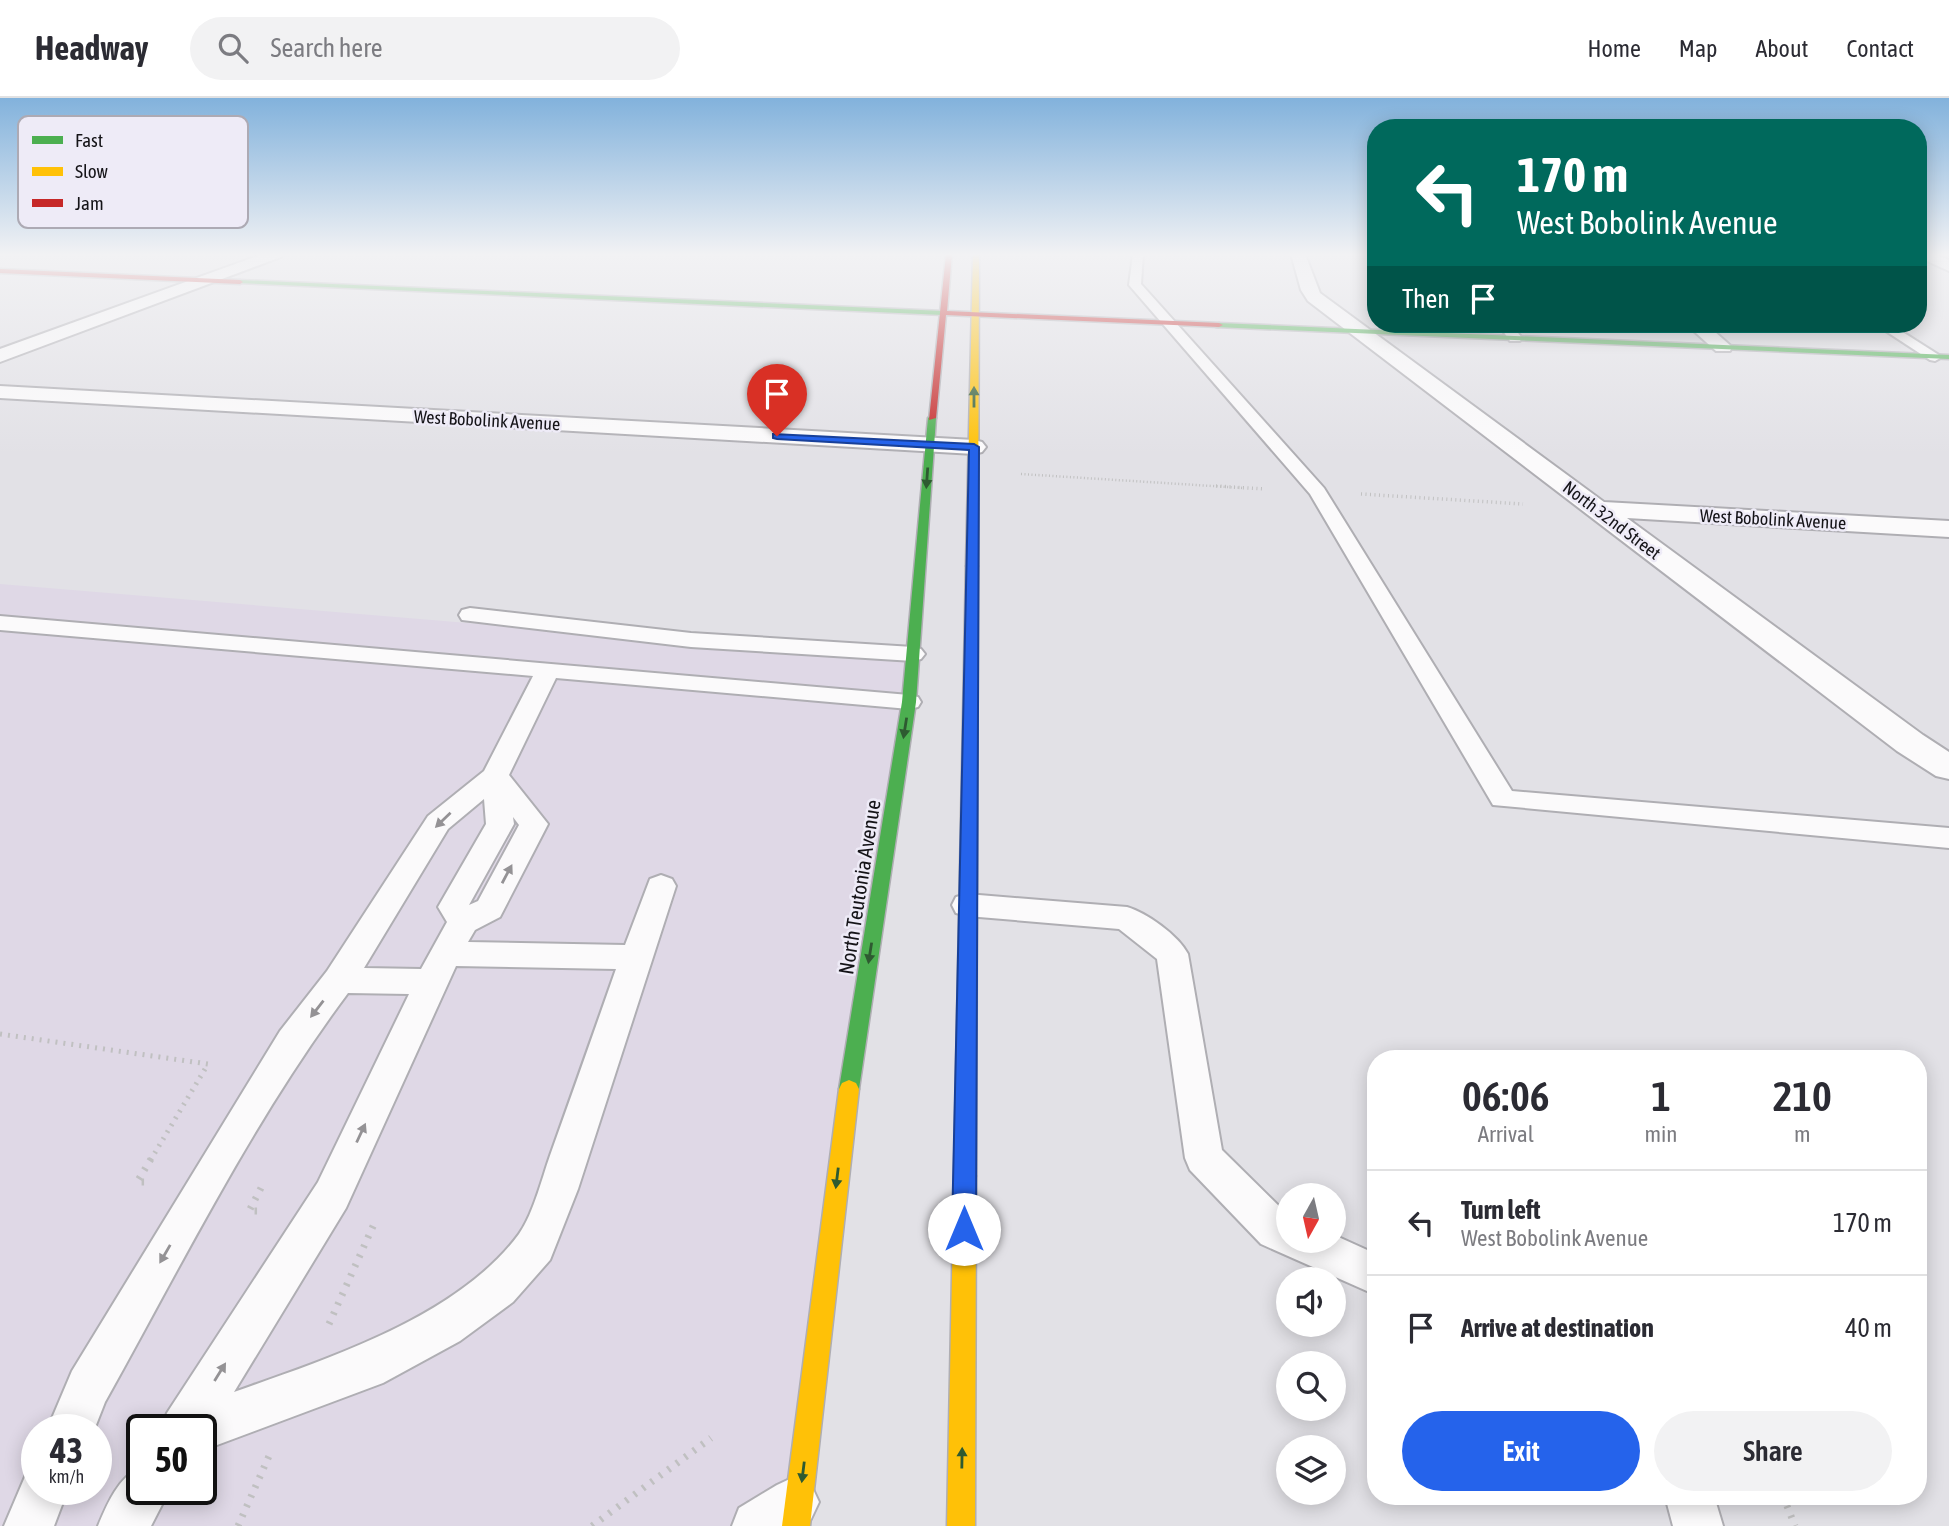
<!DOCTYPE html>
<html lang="en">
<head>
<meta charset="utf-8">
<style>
  :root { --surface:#fff; --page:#f2f2f3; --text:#2b2b33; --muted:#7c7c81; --line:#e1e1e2; --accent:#2563eb }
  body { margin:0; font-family:"Asap Condensed",sans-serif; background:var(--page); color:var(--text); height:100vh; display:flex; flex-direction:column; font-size:26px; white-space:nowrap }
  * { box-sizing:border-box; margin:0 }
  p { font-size:23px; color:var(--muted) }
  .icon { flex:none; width:38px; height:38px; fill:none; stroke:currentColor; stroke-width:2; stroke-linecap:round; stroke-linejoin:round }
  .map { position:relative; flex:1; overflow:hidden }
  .drawer { position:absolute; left:1367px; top:952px; width:560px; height:455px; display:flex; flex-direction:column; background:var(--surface); border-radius:28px; box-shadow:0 4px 18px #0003 }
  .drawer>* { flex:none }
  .hud { position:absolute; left:1367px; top:21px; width:560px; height:214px; border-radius:28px; box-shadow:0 4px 18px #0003; background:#00695c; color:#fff; overflow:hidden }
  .needle { width:46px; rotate:188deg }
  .fabs { position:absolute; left:1276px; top:1085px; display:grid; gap:14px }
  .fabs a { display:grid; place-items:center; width:70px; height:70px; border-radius:50%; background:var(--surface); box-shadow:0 4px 18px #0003; font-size:35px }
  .speed { position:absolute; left:21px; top:1316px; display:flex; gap:14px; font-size:35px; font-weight:700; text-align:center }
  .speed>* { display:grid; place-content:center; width:91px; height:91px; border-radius:50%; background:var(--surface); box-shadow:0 4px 18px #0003; line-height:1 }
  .speed small { font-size:18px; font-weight:400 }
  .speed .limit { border:4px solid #111; border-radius:10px; background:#fff; color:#111 }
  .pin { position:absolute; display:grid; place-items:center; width:60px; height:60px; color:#fff; margin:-72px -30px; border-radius:50% 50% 50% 0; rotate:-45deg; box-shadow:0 0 7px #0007 }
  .pin .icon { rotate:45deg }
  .me { position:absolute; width:77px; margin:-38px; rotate:0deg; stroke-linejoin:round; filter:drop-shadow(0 0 5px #0008) }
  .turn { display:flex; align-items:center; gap:24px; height:147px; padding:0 35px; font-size:32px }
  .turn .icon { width:91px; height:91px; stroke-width:2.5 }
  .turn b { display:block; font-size:49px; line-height:60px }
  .then { display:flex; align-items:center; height:66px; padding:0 35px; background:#0003; gap:14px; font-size:26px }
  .eta { display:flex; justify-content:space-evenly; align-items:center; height:119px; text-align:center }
  .eta b { font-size:42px; font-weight:600; line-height:49px }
  .primary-button { display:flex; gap:14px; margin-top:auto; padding:14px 35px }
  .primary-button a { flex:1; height:80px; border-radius:42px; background:var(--accent); color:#fff; font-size:28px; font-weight:600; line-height:80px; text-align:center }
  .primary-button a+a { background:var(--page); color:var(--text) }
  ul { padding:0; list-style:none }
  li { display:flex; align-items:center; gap:21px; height:105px; padding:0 35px; border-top:2px solid var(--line) }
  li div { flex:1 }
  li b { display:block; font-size:26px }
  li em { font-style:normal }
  header { display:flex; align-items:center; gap:42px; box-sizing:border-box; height:98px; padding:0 35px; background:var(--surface); border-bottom:2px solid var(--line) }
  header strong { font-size:33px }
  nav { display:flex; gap:38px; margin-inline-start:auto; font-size:24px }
  .search { width:490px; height:63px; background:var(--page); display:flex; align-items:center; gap:18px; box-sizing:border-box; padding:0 24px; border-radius:38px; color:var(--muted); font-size:26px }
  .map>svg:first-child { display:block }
</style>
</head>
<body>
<header>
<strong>Headway</strong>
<div class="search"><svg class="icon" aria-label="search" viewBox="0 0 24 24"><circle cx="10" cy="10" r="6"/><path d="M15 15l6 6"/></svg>Search here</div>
<nav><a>Home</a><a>Map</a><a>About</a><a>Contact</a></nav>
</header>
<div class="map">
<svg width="1949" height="1428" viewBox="0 0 1949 1428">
  <rect width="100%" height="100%" fill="#e2e1e6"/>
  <path fill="#dfd8e6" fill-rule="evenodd" d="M 0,486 L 913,562 L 796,1428 L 0,1428 ZM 37,1332 L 96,1332 L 96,1391 L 37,1391 ZM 142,1332 L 201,1332 L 201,1391 L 142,1391 Z"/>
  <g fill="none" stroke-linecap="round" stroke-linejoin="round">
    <g stroke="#afaeb3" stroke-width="4">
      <g id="lane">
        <polygon points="1133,156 1143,156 1141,186 1324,390 1512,693 1949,730 1949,750 1493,707 1310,396 1129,187"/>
        <polygon points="1498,226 1511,226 1522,240 1520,243 1510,243"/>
        <polygon points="1875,226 1890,226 1942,259 1935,263 1930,262"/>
        <polygon points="470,510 691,535 913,549 921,551 925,556 921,561 913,563 691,549 462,522 459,517 462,512"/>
        <path d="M 0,518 L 909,597 L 918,599 L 921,604 L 918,609 L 909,611 L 556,580 L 509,677 L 548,726 L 500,819 L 475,832 L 468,844 L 625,847 L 650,781 L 661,777 L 672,781 L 676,788 L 578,1091 L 550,1162 L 513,1204 L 460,1243 L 383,1285 L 201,1353 L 201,1332 L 161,1332 L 167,1315 L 318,1084 L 409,896 L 348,895 C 253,1022 182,1166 105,1304 L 94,1332 L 47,1332 L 72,1273 L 280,933 L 327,873 L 428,718 L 484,673 L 533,578 L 0,532 ZM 484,701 L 486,726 L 438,809 L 447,824 L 421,871 L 364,870 L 448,731 ZM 513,719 L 519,727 L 478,803 L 469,807 L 514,726 ZM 456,868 L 616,871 C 595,931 574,991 552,1052 C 543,1076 534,1115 519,1136 C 458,1219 327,1261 234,1294 L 346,1110 Z"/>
        <path d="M 967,796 L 1127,809 C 1147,815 1178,837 1188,856 L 1222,1052 L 1288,1117 L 1288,1143 L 1334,1143 L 1334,1137 L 1376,1156 L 1376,1197 L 1261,1146 L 1190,1072 L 1185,1060 L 1157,861 L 1119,831 L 967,818 L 956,815 L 952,807 L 956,799 Z"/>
        <path d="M 142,1368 L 142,1391 L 170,1391 L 151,1428 L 98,1428 C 107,1406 119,1378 142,1368 Z"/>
        <polygon points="37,1370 37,1391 68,1391 54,1428 4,1428 27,1374"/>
        <polygon points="794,1379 811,1387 819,1404 811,1421 801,1428 732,1428 739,1410 777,1387"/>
        <polygon points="1665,1398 1714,1398 1723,1428 1673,1428"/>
      </g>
    </g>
    <g stroke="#afaeb3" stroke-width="4">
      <g id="street">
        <polygon points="263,156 283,156 281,159 0,264 0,251"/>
        <polygon points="1291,156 1305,156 1320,195 1604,404 1949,423 1949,439 1627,420 1923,637 1949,654 1949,681 1936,678 1897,653 1308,203 1301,192"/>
        <polygon points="1918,156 1934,156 1949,162 1949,173 1918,159"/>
        <polygon points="1686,226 1706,226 1732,249 1730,253 1716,253"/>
        <polygon points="0,288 974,342 982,344 986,349 982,354 974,356 0,300"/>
      </g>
    </g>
    <g stroke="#afaeb3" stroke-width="3">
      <g id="fast">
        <polygon points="240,182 943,213 947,215 943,217 238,185"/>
        <polygon points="1219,225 1949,257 1949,261 1216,229"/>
        <polygon points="932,317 936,320 916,604 859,991 856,997 849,1000 842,997 839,991 902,604 928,320"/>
        <polygon points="972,465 978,468 976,1078 973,1085 965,1088 957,1085 954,1078 966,468"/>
      </g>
    </g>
    <g stroke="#afaeb3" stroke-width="3">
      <g id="slow">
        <polygon points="973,156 979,156 978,468 972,471 966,468"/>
        <polygon points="849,982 856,985 859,991 810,1428 782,1428 839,991 842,985"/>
        <polygon points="965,1068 973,1071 976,1078 975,1428 947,1428 954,1078 957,1071"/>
      </g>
    </g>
    <g stroke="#afaeb3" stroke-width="3">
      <g id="jam">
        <polygon points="946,156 952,156 947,213 1219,225 1223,227 1219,229 946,217 936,320 929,322"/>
        <polygon points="0,171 240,182 243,184 240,186 0,175"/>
      </g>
    </g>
    <polyline stroke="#c0c0c1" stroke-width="2.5" stroke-dasharray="1 2.5" stroke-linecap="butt" points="1021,376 1244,390"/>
    <g stroke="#c0c0c1" stroke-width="3.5" stroke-dasharray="1 3.5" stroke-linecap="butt">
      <polyline points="1216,388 1265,391"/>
      <polyline points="1361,396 1523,406"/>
    </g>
    <polyline stroke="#c0c0c1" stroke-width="5" stroke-dasharray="2 6" stroke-linecap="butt" points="0,936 208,966 150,1063"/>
    <g stroke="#c0c0c1" stroke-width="7" stroke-dasharray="2.5 8" stroke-linecap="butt">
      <polyline points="151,1061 137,1084 152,1084"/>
      <polyline points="261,1090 249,1113 263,1113"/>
      <polyline points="329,1226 374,1126"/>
      <polyline points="1783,1398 1795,1428"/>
      <polyline points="238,1428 269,1358"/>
      <polyline points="592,1428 711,1340"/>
    </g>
    <use href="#lane" fill="#fbfafb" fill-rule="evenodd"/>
    <use href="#street" fill="#fbfafb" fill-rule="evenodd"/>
    <use href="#fast" fill="#4caf50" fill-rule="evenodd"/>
    <use href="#slow" fill="#ffc107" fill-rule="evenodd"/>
    <use href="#jam" fill="#c62828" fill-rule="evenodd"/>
  </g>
  <defs><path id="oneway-solid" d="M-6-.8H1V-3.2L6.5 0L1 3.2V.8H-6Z" transform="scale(1.75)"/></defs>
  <g fill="#2e5a31">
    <use href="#oneway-solid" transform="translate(974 299) rotate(-90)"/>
    <use href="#oneway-solid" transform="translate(927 380) rotate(94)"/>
    <use href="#oneway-solid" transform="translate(905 630) rotate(99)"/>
    <use href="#oneway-solid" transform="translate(870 855) rotate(99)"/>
    <use href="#oneway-solid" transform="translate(837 1080) rotate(97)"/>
    <use href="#oneway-solid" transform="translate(962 1360) rotate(-89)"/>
    <use href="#oneway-solid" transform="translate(803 1374) rotate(97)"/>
  </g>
  <g fill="#949295">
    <use href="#oneway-solid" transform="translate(443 722) rotate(136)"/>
    <use href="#oneway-solid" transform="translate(507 776) rotate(-62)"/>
    <use href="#oneway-solid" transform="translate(317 911) rotate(128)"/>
    <use href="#oneway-solid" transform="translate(361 1035) rotate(-65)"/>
    <use href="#oneway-solid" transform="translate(165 1156) rotate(120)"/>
    <use href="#oneway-solid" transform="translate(220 1274) rotate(-58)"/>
  </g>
  <linearGradient id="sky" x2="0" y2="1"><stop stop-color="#82b2dc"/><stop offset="0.44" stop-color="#f2f2f4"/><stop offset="1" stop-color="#f2f2f4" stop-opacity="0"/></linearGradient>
  <rect width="1949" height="356" fill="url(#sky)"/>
  <polygon fill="#2563eb" stroke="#184099" stroke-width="2" points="773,336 974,346 979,349 976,1131 972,1139 964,1142 956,1139 952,1131 969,352 777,341 773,340"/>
  <g text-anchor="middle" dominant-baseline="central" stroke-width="5" stroke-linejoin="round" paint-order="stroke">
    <g font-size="18" fill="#151418" stroke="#eeebf7">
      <text transform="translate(487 322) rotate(3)">West Bobolink Avenue</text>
      <text transform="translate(1773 421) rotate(3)">West Bobolink Avenue</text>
      <text transform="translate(1612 422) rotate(37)">North 32nd Street</text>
    </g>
    <g font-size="21" fill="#151418" stroke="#eeebf7">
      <text transform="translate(859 789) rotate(-81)">North Teutonia Avenue</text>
    </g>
  </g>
  <rect x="18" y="18" width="230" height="112" rx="10" fill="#eeebf7" stroke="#adaab4" stroke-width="2"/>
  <rect x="32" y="38" width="31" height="8" fill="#4caf50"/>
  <rect x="32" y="69" width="31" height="9" fill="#ffc107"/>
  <rect x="32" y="101" width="31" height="8" fill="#c62828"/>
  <g font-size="19" fill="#151418">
    <text x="75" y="49">Fast</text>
    <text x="75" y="80">Slow</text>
    <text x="75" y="112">Jam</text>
  </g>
</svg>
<div class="fabs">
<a><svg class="needle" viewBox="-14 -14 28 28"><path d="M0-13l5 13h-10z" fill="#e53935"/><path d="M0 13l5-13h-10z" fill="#7c7c81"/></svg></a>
<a><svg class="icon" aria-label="sound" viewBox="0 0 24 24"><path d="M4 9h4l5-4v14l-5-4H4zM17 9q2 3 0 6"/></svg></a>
<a><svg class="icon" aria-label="search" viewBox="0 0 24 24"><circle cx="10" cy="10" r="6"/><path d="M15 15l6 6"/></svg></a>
<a><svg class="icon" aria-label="layers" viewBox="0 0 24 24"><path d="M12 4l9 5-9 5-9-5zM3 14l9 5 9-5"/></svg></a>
</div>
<div class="speed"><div>43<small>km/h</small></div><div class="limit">50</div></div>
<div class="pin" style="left:777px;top:338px;background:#d93025"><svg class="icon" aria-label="arrive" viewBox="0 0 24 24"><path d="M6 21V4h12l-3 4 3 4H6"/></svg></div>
<svg class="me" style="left:964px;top:1131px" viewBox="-20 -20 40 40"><circle r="19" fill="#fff"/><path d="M0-13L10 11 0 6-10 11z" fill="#2563eb"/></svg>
<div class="hud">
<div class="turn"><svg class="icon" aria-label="left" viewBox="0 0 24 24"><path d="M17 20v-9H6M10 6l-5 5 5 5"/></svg><div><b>170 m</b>West Bobolink Avenue</div></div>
<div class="then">Then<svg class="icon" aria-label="arrive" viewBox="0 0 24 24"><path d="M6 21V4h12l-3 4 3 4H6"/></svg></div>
</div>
<section class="drawer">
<div class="eta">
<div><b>06:06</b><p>Arrival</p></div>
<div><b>1</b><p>min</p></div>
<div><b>210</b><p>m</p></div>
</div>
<ul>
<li><svg class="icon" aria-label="left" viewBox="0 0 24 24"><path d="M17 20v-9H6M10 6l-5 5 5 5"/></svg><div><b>Turn left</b><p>West Bobolink Avenue</p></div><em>170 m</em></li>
<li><svg class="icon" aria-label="arrive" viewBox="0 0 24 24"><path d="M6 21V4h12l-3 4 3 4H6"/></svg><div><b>Arrive at destination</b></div><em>40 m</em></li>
</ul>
<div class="primary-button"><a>Exit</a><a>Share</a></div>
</section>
</div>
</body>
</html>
